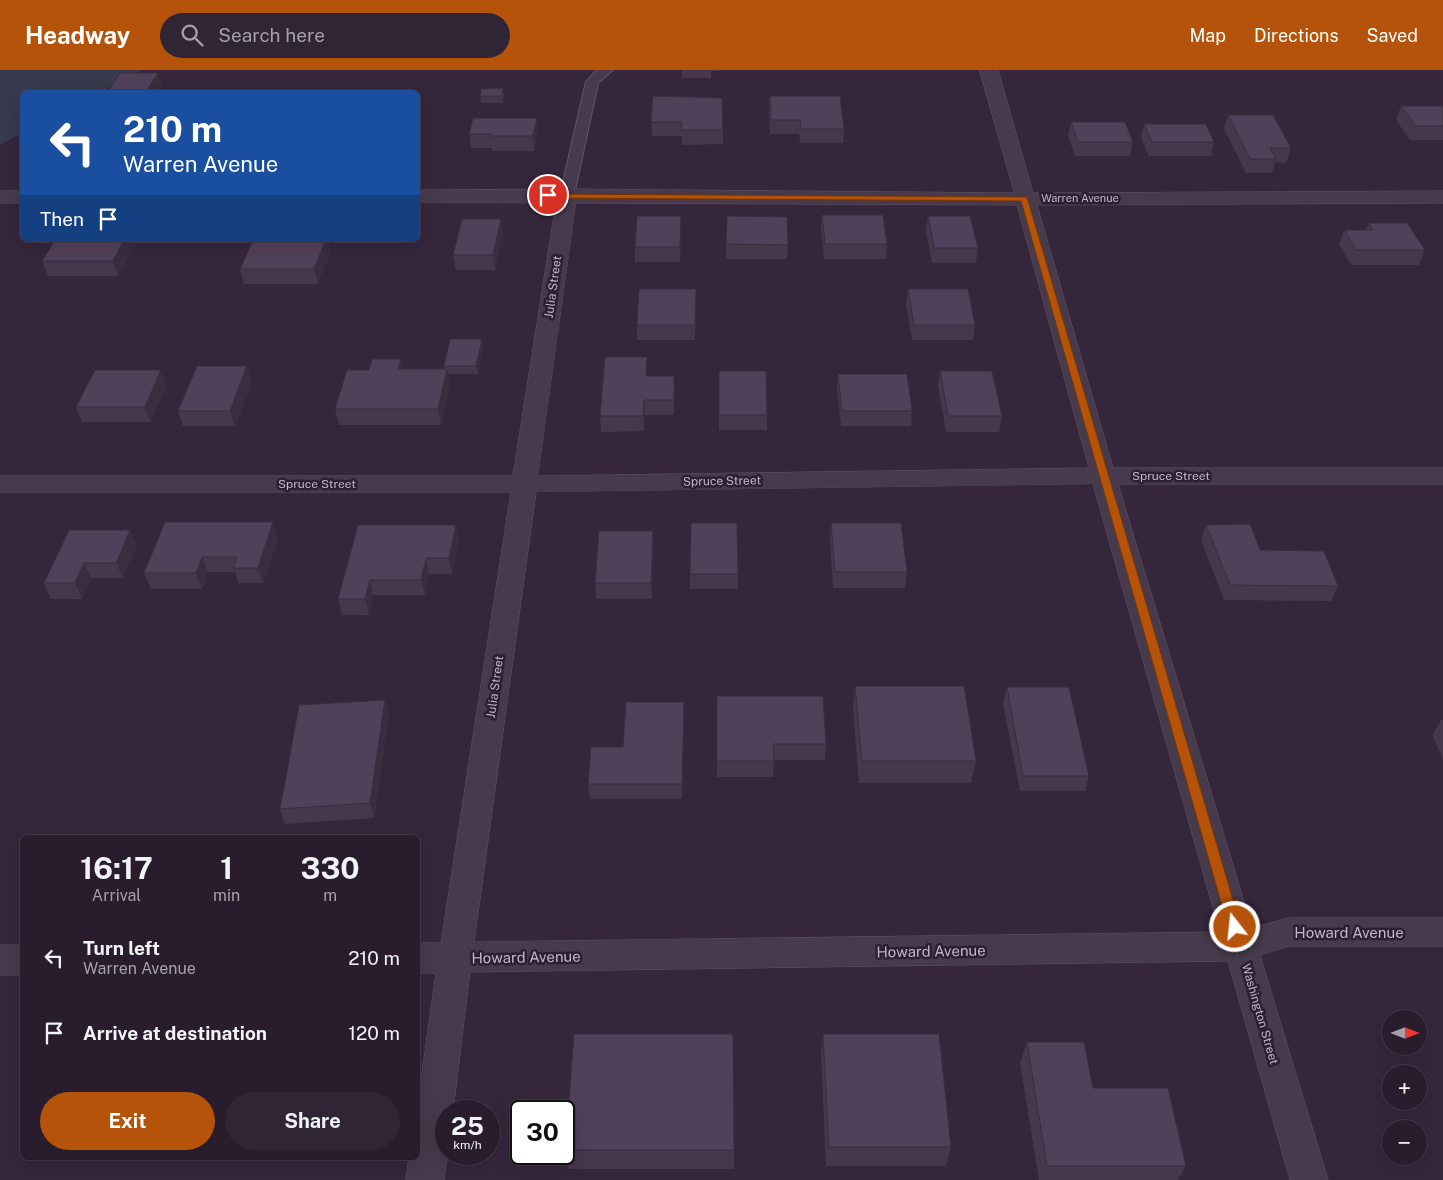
<!DOCTYPE html>
<html lang="en">
<head>
<meta charset="utf-8">
<style>
  :root { --surface:#281c2d; --page:#302535; --text:#f1f3f6; --muted:#a5a1aa; --line:#443a49; --accent:#b45309 }
  body { margin:0; font-family:"Public Sans",sans-serif; background:var(--page); color:var(--text); height:100vh; display:flex; flex-direction:column; font-size:19px; white-space:nowrap }
  * { box-sizing:border-box; margin:0 }
  p { font-size:16px; color:var(--muted) }
  .icon { flex:none; width:28px; height:28px; fill:none; stroke:currentColor; stroke-width:2; stroke-linecap:round; stroke-linejoin:round }
  .map { position:relative; flex:1; overflow:hidden }
  .panel { position:absolute; left:20px; top:765px; width:400px; height:325px; display:flex; flex-direction:column; background:var(--surface); border-radius:8px; box-shadow:0 5px 20px #0002,0 0 0 1px var(--line) }
  .panel>* { flex:none }
  .banner { position:absolute; left:20px; top:20px; width:400px; height:152px; border-radius:8px; box-shadow:0 5px 20px #0002,0 0 0 1px var(--line); background:#1a4fa0; color:#fff; overflow:hidden }
  .needle { width:32px; rotate:90deg }
  .buttons { position:absolute; left:1382px; top:940px; display:grid; gap:10px }
  .buttons a { display:grid; place-items:center; width:45px; height:45px; border-radius:50%; background:var(--surface); box-shadow:0 5px 20px #0002,0 0 0 1px var(--line); font-size:25px }
  .speed { position:absolute; left:435px; top:1030px; display:flex; gap:10px; font-size:25px; font-weight:700; text-align:center }
  .speed>* { display:grid; place-content:center; width:65px; height:65px; border-radius:50%; background:var(--surface); box-shadow:0 5px 20px #0002,0 0 0 1px var(--line); line-height:1 }
  .speed small { font-size:12px; font-weight:400 }
  .speed .limit { border:2px solid #111; border-radius:8px; background:#fff; color:#111 }
  .pin { position:absolute; display:grid; place-items:center; width:42px; height:42px; color:#fff; margin:-21px; border:2px solid #fff; border-radius:50%; box-shadow:0 1px 5px #0007 }
  .me { position:absolute; width:55px; margin:-28px; rotate:344deg; stroke-linejoin:round; filter:drop-shadow(0 0 4px #0008) }
  .turn { display:flex; align-items:center; gap:18px; height:105px; padding:0 20px; font-size:22px }
  .turn .icon { width:65px; height:65px; stroke-width:2.5 }
  .turn b { display:block; font-size:35px; line-height:42px }
  .then { display:flex; align-items:center; height:48px; padding:0 20px; background:#0003; gap:10px; font-size:19px }
  .eta { display:flex; justify-content:space-evenly; align-items:center; height:85px; text-align:center }
  .eta b { font-size:30px; font-weight:700; line-height:35px }
  .action { display:flex; gap:10px; margin-top:auto; padding:10px 20px }
  .action a { flex:1; height:58px; border-radius:30px; background:var(--accent); color:#fff; font-size:20px; font-weight:700; line-height:58px; text-align:center }
  .action a+a { background:var(--page); color:var(--text) }
  ul { padding:0; list-style:none }
  li { display:flex; align-items:center; gap:15px; height:75px; padding:0 20px }
  li div { flex:1 }
  li b { display:block; font-size:19px }
  li em { font-style:normal }
  header { display:flex; align-items:center; gap:30px; box-sizing:border-box; height:70px; padding:0 25px; background:var(--accent); color:#fff }
  header strong { font-size:24px }
  nav { display:flex; gap:28px; margin-inline-start:auto; font-size:18px }
  .search { width:350px; height:45px; background:var(--page); display:flex; align-items:center; gap:12px; box-sizing:border-box; padding:0 18px; border-radius:28px; color:var(--muted); font-size:19px }
  .map>svg:first-child { display:block }
</style>
</head>
<body>
<header>
<strong>Headway</strong>
<div class="search"><svg class="icon" aria-label="search" viewBox="0 0 24 24"><circle cx="10" cy="10" r="6"/><path d="M15 15l6 6"/></svg>Search here</div>
<nav><a>Map</a><a>Directions</a><a>Saved</a></nav>
</header>
<div class="map">
<svg width="1443" height="1110" viewBox="0 0 1443 1110">
  <rect width="100%" height="100%" fill="#35263c"/>
  <polygon fill="#383a4d" points="0,0 143,0 100,22 22,22 22,63 0,75"/>
  <g fill="none" stroke-linecap="round" stroke-linejoin="round">
    <g stroke="#615567" stroke-width="2">
      <polygon id="service" points="597,0 613,0 598,13 574,125 567,129 562,128 560,125 586,12"/>
    </g>
    <g stroke="#615567" stroke-width="1">
      <g id="minor">
        <path d="M 980,0 L 998,0 L 1033,123 L 1443,121 L 1443,133 L 1037,135 L 1113,398 L 1443,398 L 1443,414 L 1118,414 L 1252,858 L 1289,848 L 1443,848 L 1443,876 L 1289,876 L 1260,885 L 1328,1110 L 1290,1110 L 1228,891 L 470,902 L 453,1041 L 446,1041 L 447,1084 L 444,1110 L 406,1110 L 409,1088 L 418,1088 L 418,1031 L 436,903 L 418,903 L 418,873 L 441,873 L 511,422 L 0,422 L 0,406 L 513,406 L 556,133 L 418,132 L 418,120 L 567,119 L 1014,123 ZM 576,133 L 1017,135 L 1089,398 L 538,406 ZM 1093,414 L 1220,862 L 474,872 L 536,422 Z"/>
        <rect x="0" y="121" width="22" height="12"/>
        <rect x="0" y="875" width="22" height="30"/>
      </g>
    </g>
    <use href="#service" fill="#463a4c" fill-rule="evenodd"/>
    <use href="#minor" fill="#463a4c" fill-rule="evenodd"/>
  </g>
  <g fill="#46374d">
    <polygon points="682,0 721,0 721,1 711,1 711,8 682,8"/>
    <polygon points="503,18 504,25 503,33 481,33 480,26"/>
    <polygon points="653,26 723,60 723,74 682,75 682,66 652,66 651,52"/>
    <polygon points="770,26 844,59 843,73 800,73 799,64 770,64 769,40"/>
    <polygon points="1401,36 1443,36 1443,70 1410,70 1396,50"/>
    <polygon points="1228,45 1291,78 1286,93 1275,92 1272,103 1246,103 1224,59"/>
    <polygon points="1071,52 1133,72 1130,86 1075,86 1068,66"/>
    <polygon points="1144,54 1214,72 1211,86 1149,86 1141,68"/>
    <polygon points="538,62 534,81 492,81 492,78 471,78 469,64"/>
    <polygon points="822,145 887,174 886,189 824,189 821,160"/>
    <polygon points="928,146 978,178 976,193 932,193 926,160"/>
    <polygon points="501,149 503,164 495,200 456,200 453,185"/>
    <polygon points="1369,153 1425,180 1419,195 1351,195 1339,174 1344,160 1366,160"/>
    <polygon points="681,160 680,192 635,192 635,177"/>
    <polygon points="136,173 118,206 48,206 42,191"/>
    <polygon points="726,174 788,175 787,189 726,189"/>
    <polygon points="331,181 318,214 244,214 240,199"/>
    <polygon points="696,219 695,270 637,270 637,255"/>
    <polygon points="908,219 975,255 973,270 912,270 906,234"/>
    <polygon points="483,277 478,304 448,304 450,314 441,355 339,355 335,339 401,289 403,299 444,299 444,296"/>
    <polygon points="719,301 767,345 767,360 719,360"/>
    <polygon points="940,301 1002,346 999,362 946,362 938,316"/>
    <polygon points="838,304 912,341 911,356 841,356 837,319"/>
    <polygon points="648,306 674,306 674,345 645,345 644,361 601,362 600,346"/>
    <polygon points="252,312 235,356 183,356 178,341"/>
    <polygon points="167,316 150,352 82,352 76,337"/>
    <polygon points="165,452 278,468 263,513 238,513 235,502 208,502 202,519 151,519 144,503"/>
    <polygon points="831,453 907,502 905,518 833,518 830,468"/>
    <polygon points="358,455 459,471 452,504 429,504 425,525 373,525 369,545 342,545 338,529"/>
    <polygon points="1206,455 1338,516 1331,531 1224,530 1201,470"/>
    <polygon points="130,460 137,475 123,508 91,508 82,529 51,529 44,513"/>
    <polygon points="654,477 652,529 596,529 595,513"/>
    <rect x="690" y="504" width="48" height="15"/>
    <polygon points="855,616 976,691 971,713 859,713 853,638"/>
    <polygon points="1007,617 1089,706 1085,721 1020,721 1003,633"/>
    <polygon points="717,626 826,674 825,690 774,690 773,707 717,707"/>
    <polygon points="385,630 389,645 374,748 285,754 280,739"/>
    <polygon points="684,632 684,647 682,729 590,729 588,714 623,677"/>
    <polygon points="1441,650 1443,650 1443,688 1432,665"/>
    <polygon points="823,964 951,1077 946,1096 826,1096 821,984"/>
    <polygon points="1027,972 1093,1018 1186,1096 1178,1110 1039,1110 1020,993"/>
    <polygon points="565,1080 734,1080 734,1099 568,1099"/>
  </g>
  <g fill="#392d3f">
    <polygon points="158,3 162,16 158,22 146,22"/>
    <polygon points="537,48 538,62 534,81 533,66"/>
    <polygon points="501,149 503,164 495,200 493,185"/>
    <polygon points="124,170 135,170 136,173 118,206 113,191"/>
    <polygon points="326,170 328,170 331,181 318,214 314,199"/>
    <polygon points="696,219 696,234 695,270 695,255"/>
    <polygon points="482,269 483,277 478,304 476,296"/>
    <polygon points="401,289 404,304 398,299"/>
    <polygon points="247,296 252,312 235,356 230,341"/>
    <polygon points="447,299 450,314 441,355 438,339"/>
    <polygon points="161,300 167,316 150,352 145,337"/>
    <polygon points="674,306 675,321 674,345"/>
    <polygon points="644,330 645,345 644,361 643,346"/>
    <polygon points="273,452 278,468 263,513 258,498"/>
    <polygon points="456,455 459,471 452,504 449,488"/>
    <polygon points="130,460 137,475 123,508 116,493"/>
    <polygon points="653,461 654,477 652,529 651,513"/>
    <polygon points="202,487 208,502 202,519 196,503"/>
    <polygon points="426,488 429,504 425,525 421,510"/>
    <polygon points="84,493 91,508 82,529 75,513"/>
    <polygon points="370,510 373,525 369,545 365,529"/>
    <polygon points="385,630 389,645 374,748 370,733"/>
    <polygon points="684,632 684,647 682,729 682,714"/>
  </g>
  <g fill="#51405a" stroke="#392d3f">
    <polygon points="120,3 158,3 146,22 107,22"/>
    <polygon points="503,18 502,26 480,26 481,19"/>
    <polygon points="653,26 722,28 723,60 681,60 682,52 651,52"/>
    <polygon points="770,26 840,26 844,59 801,59 800,50 771,50"/>
    <polygon points="1401,36 1443,36 1443,56 1416,56"/>
    <polygon points="1228,45 1273,45 1291,78 1270,78 1276,89 1250,89"/>
    <polygon points="473,48 537,48 533,66 490,66 491,64 469,64"/>
    <polygon points="1071,52 1125,52 1133,72 1078,72"/>
    <polygon points="1144,54 1206,54 1214,72 1152,72"/>
    <polygon points="822,145 883,145 887,174 825,174"/>
    <polygon points="637,146 681,146 680,177 635,177"/>
    <polygon points="727,146 787,147 788,175 726,174"/>
    <polygon points="928,146 970,146 978,178 934,178"/>
    <polygon points="462,149 501,149 493,185 453,185"/>
    <polygon points="1369,153 1407,153 1425,180 1356,180 1344,160 1373,160"/>
    <polygon points="55,170 124,170 113,191 42,191"/>
    <polygon points="253,170 326,170 314,199 240,199"/>
    <polygon points="639,219 696,219 695,255 637,255"/>
    <polygon points="908,219 968,219 975,255 914,255"/>
    <polygon points="450,269 482,269 476,296 444,296"/>
    <polygon points="605,287 647,287 646,306 674,306 674,330 644,330 643,346 600,346"/>
    <polygon points="372,289 401,289 398,299 447,299 438,339 335,339 347,300 369,300"/>
    <polygon points="197,296 247,296 230,341 178,341"/>
    <polygon points="95,300 161,300 145,337 76,337"/>
    <polygon points="719,301 766,301 767,345 719,345"/>
    <polygon points="940,301 992,301 1002,346 948,346"/>
    <polygon points="838,304 907,304 912,341 842,341"/>
    <polygon points="165,452 273,452 258,498 233,498 237,487 202,487 196,503 144,503"/>
    <polygon points="691,453 737,453 738,504 690,504"/>
    <polygon points="831,453 901,453 907,502 835,502"/>
    <polygon points="1250,454 1260,480 1324,481 1338,516 1230,515 1206,455"/>
    <polygon points="358,455 456,455 449,488 426,488 421,510 370,510 365,529 338,529"/>
    <polygon points="69,460 130,460 116,493 84,493 75,513 44,513"/>
    <polygon points="599,461 653,461 651,513 595,513"/>
    <polygon points="855,616 964,616 976,691 862,691"/>
    <polygon points="1007,617 1069,617 1089,706 1023,706"/>
    <polygon points="717,626 823,626 826,674 773,674 774,691 717,691"/>
    <polygon points="385,630 370,733 280,739 299,635"/>
    <polygon points="626,632 684,632 682,714 588,714 591,677 623,677"/>
    <polygon points="574,964 733,964 734,1080 565,1080"/>
    <polygon points="823,964 939,964 951,1077 829,1077"/>
    <polygon points="1027,972 1084,972 1093,1018 1168,1018 1186,1096 1047,1096"/>
  </g>
  <polygon fill="#b45309" stroke="#753606" points="545,124 1027,127 1241,857 1239,861 1230,861 1228,857 1021,131 548,128 545,127"/>
  <g text-anchor="middle" dominant-baseline="central" stroke-width="5" stroke-linejoin="round" paint-order="stroke">
    <g font-size="11" fill="#c2b6c7" stroke="#2b1f31">
      <text x="1080" y="128">Warren Avenue</text>
    </g>
    <g font-size="12" fill="#c2b6c7" stroke="#2b1f31">
      <text transform="translate(553 217) rotate(-82)">Julia Street</text>
      <text x="1171" y="406">Spruce Street</text>
      <text transform="translate(722 411) rotate(-1)">Spruce Street</text>
      <text x="317" y="414">Spruce Street</text>
      <text transform="translate(495 617) rotate(-82)">Julia Street</text>
      <text transform="translate(1260 944) rotate(74)">Washington Street</text>
    </g>
    <g font-size="15" fill="#c2b6c7" stroke="#2b1f31">
      <text x="1349" y="862">Howard Avenue</text>
      <text transform="translate(931 881) rotate(-1)">Howard Avenue</text>
      <text transform="translate(526 887) rotate(-1)">Howard Avenue</text>
    </g>
  </g>
</svg>
<div class="buttons">
<a><svg class="needle" viewBox="-14 -14 28 28"><path d="M0-13l5 13h-10z" fill="#e53935"/><path d="M0 13l5-13h-10z" fill="#a5a1aa"/></svg></a>
<a>+</a>
<a>−</a>
</div>
<div class="speed"><div>25<small>km/h</small></div><div class="limit">30</div></div>
<div class="pin" style="left:548px;top:125px;background:#d93025"><svg class="icon" aria-label="arrive" viewBox="0 0 24 24"><path d="M6 21V4h12l-3 4 3 4H6"/></svg></div>
<svg class="me" style="left:1235px;top:857px" viewBox="-20 -20 40 40"><circle r="17" fill="#b45309" stroke="#fff" stroke-width="3"/><path d="M0-11L8 9 0 5-8 9z" fill="#fff"/></svg>
<div class="banner">
<div class="turn"><svg class="icon" aria-label="left" viewBox="0 0 24 24"><path d="M17 20v-9H6M10 6l-5 5 5 5"/></svg><div><b>210 m</b>Warren Avenue</div></div>
<div class="then">Then<svg class="icon" aria-label="arrive" viewBox="0 0 24 24"><path d="M6 21V4h12l-3 4 3 4H6"/></svg></div>
</div>
<section class="panel">
<div class="eta">
<div><b>16:17</b><p>Arrival</p></div>
<div><b>1</b><p>min</p></div>
<div><b>330</b><p>m</p></div>
</div>
<ul>
<li><svg class="icon" aria-label="left" viewBox="0 0 24 24"><path d="M17 20v-9H6M10 6l-5 5 5 5"/></svg><div><b>Turn left</b><p>Warren Avenue</p></div><em>210 m</em></li>
<li><svg class="icon" aria-label="arrive" viewBox="0 0 24 24"><path d="M6 21V4h12l-3 4 3 4H6"/></svg><div><b>Arrive at destination</b></div><em>120 m</em></li>
</ul>
<div class="action"><a>Exit</a><a>Share</a></div>
</section>
</div>
</body>
</html>
